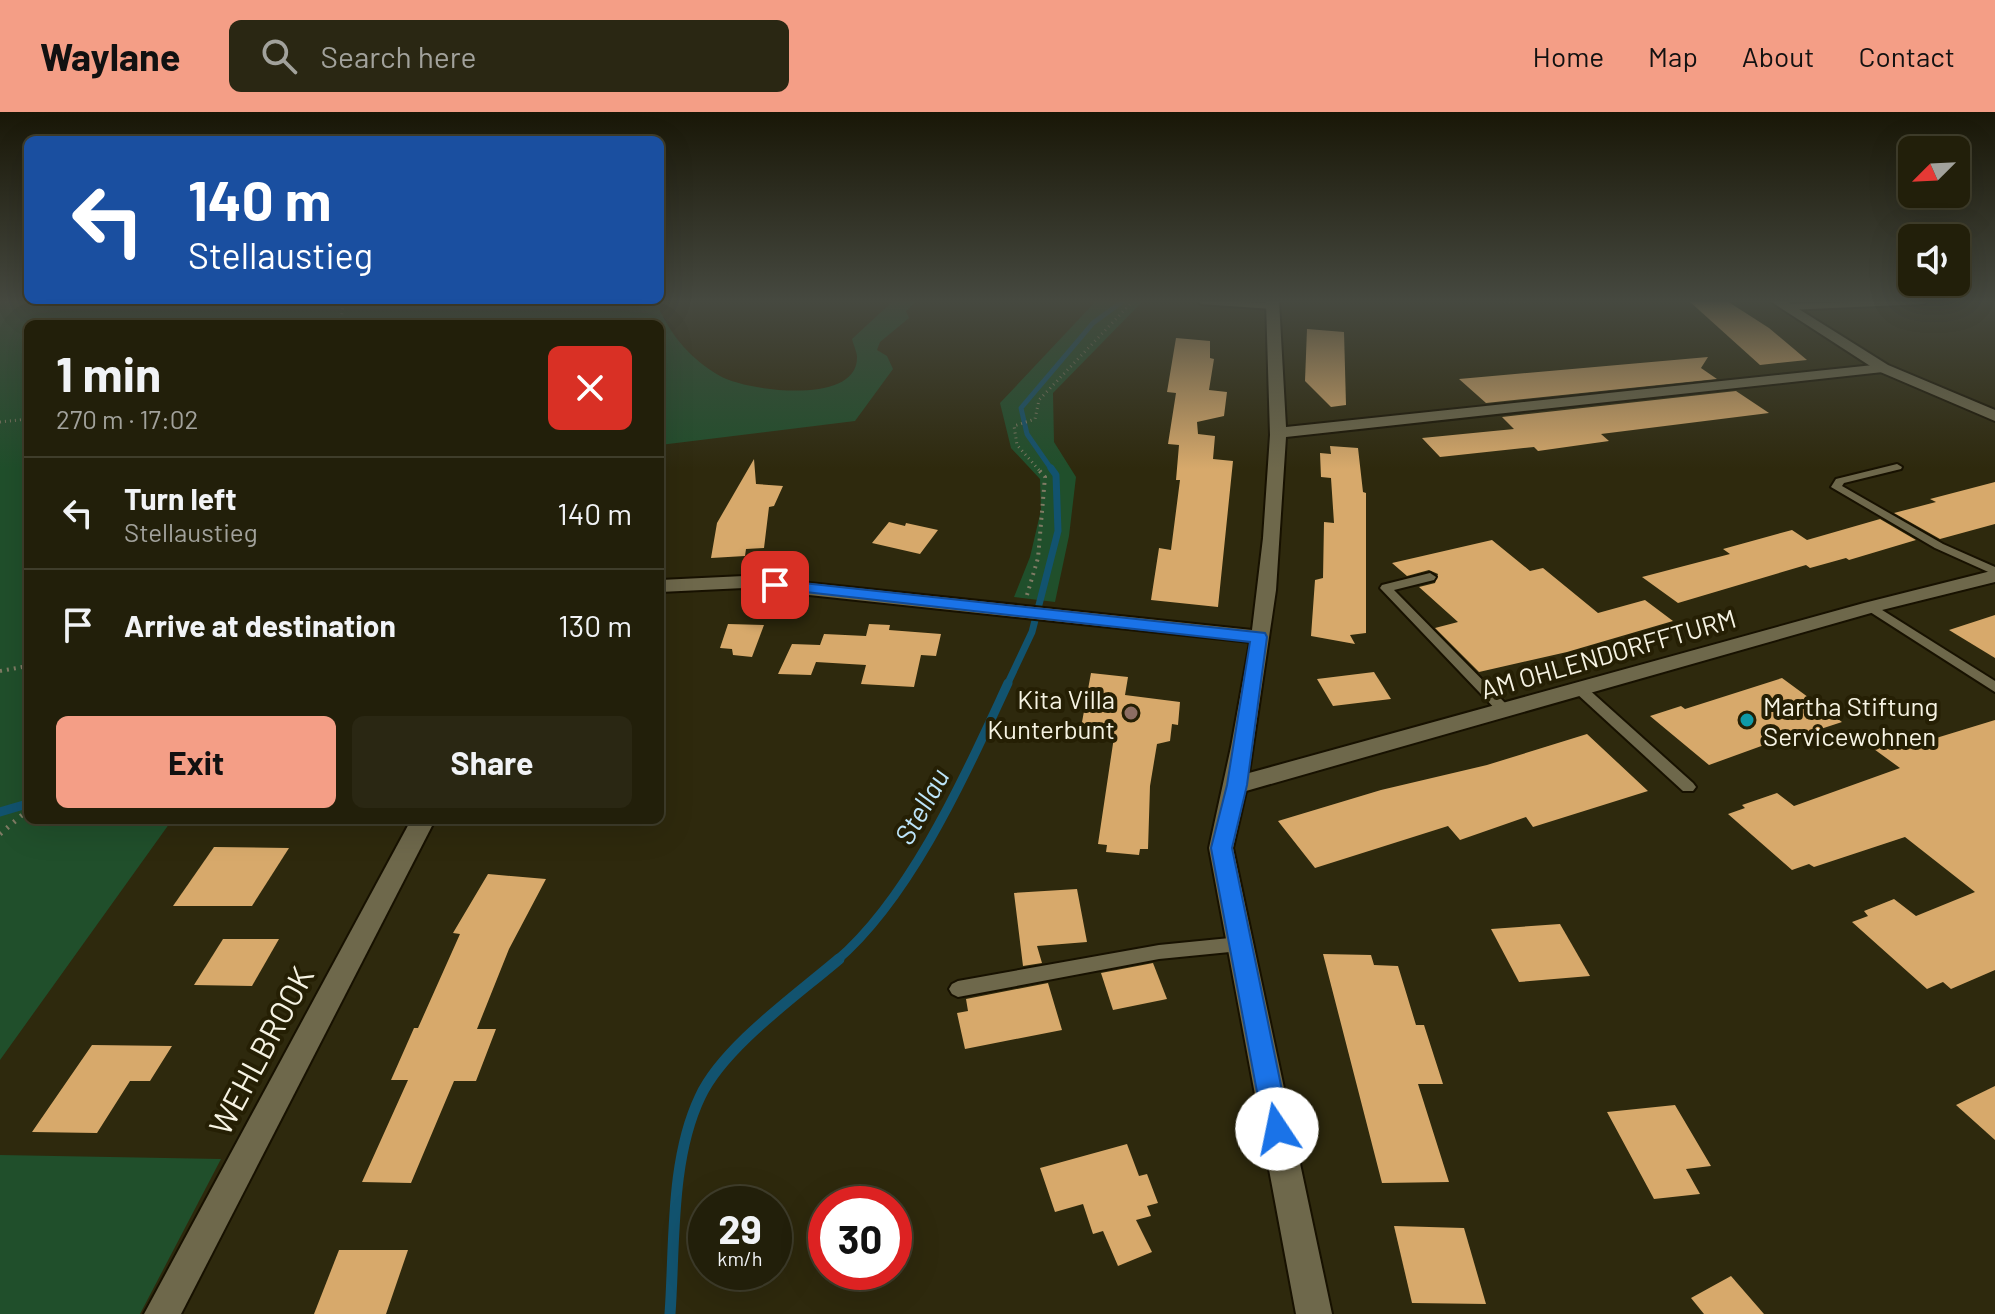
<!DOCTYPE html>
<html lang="en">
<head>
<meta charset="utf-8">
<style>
  :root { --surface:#221f0a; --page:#2a2713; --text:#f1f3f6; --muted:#a2a29c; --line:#3f3d2b; --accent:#f49e86 }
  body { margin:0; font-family:Barlow,sans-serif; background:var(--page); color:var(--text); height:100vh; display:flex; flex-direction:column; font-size:30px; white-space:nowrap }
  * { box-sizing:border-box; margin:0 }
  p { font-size:26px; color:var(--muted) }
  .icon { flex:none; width:44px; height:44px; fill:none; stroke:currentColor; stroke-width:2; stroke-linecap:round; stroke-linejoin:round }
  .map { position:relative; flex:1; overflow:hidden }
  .details { position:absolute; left:24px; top:208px; width:640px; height:504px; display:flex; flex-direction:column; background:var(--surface); border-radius:12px; box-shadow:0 8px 32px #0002,0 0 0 2px var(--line) }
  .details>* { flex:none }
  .guide { position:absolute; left:24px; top:24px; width:640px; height:168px; border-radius:12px; box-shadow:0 8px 32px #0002,0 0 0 2px var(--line); background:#1a4fa0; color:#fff; overflow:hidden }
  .needle { width:52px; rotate:246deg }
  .fabs { position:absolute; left:1898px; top:24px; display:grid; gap:16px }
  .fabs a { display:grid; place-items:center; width:72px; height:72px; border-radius:12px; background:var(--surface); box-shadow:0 8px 32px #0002,0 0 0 2px var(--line); font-size:40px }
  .speed { position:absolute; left:688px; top:1074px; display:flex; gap:16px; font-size:40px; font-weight:700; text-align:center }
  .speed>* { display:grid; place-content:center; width:104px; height:104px; border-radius:50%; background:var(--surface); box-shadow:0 8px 32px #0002,0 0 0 2px var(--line); line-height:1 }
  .speed small { font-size:20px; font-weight:400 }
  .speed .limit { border:12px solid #d22; background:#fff; color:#111 }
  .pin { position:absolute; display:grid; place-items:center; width:68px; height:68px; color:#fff; margin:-34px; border-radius:16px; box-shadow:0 4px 12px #0006 }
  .me { position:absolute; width:88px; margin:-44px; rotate:349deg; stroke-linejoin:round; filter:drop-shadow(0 0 6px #0008) }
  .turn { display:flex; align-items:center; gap:28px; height:168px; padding:0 32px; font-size:36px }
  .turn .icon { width:104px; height:104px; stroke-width:2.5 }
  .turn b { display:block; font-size:56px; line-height:68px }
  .round { display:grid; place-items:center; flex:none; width:84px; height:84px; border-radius:12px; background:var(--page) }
  .headline { display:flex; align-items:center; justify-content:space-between; height:136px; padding:0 32px }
  h1 { font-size:48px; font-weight:700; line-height:60px }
  .cta { display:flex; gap:16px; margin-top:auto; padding:16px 32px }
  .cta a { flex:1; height:92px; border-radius:12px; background:var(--accent); color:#111; font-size:32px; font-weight:700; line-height:92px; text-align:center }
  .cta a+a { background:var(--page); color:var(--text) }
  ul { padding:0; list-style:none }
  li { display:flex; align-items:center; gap:24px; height:112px; padding:0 32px; border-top:2px solid var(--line) }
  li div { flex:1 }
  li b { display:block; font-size:30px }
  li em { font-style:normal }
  header { display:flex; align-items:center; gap:48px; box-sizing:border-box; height:112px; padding:0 40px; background:var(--accent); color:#111 }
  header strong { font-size:38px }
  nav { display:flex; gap:44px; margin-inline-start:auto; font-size:28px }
  .search { width:560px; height:72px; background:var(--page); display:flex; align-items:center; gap:20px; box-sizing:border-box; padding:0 28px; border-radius:12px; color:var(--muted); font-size:30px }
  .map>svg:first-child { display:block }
</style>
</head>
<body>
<header>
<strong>Waylane</strong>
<div class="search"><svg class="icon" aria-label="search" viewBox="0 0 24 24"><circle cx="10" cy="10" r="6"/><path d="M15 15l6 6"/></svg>Search here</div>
<nav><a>Home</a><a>Map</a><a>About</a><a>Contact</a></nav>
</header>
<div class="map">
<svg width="1995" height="1202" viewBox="0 0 1995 1202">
  <rect width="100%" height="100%" fill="#2e290d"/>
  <g fill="#204f2b">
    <path d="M 0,189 L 663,189 L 659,197 C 673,226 691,247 720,264 C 746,279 858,294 857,245 C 857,240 853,232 852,227 L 893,189 L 917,189 L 906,199 L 909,206 L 880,230 L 877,238 L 887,244 L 893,257 L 855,309 L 660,333 L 660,212 L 28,212 L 28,708 L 172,708 L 0,948 Z"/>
    <polygon points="1096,189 1143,189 1053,281 1054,330 1076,365 1069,424 1055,490 1014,485 1030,445 1041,398 1040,367 1011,336 1000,291"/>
    <polygon points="0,1043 221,1047 140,1202 0,1202"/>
  </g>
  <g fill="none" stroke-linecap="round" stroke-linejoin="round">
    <polyline stroke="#12536f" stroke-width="5" points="1052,358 1027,322 1021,296 1093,211 1123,189"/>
    <polyline stroke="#12536f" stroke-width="7" points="1007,573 1032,520 1058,419 1056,363 1051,356"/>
    <g stroke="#12536f" stroke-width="9">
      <polyline points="0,700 27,692"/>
      <path d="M 836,849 C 912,784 966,661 1008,571"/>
    </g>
    <path stroke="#12536f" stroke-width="11" d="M 670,1202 C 675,1132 670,1048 700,985 C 723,935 797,883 839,847"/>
  </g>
  <g fill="#d7a96b">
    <polygon points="1689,189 1727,189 1769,216 1807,248 1760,253"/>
    <polygon points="1307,217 1344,220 1346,293 1331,295 1305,269"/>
    <polygon points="1176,226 1210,229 1210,246 1214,247 1209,278 1227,280 1224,304 1197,310 1198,322 1215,324 1213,347 1233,349 1218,495 1151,488 1159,436 1171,438 1180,368 1176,368 1179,333 1168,332 1176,281 1167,280"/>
    <polygon points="1708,245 1701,256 1717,267 1486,291 1459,267"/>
    <polygon points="1736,279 1769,301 1601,322 1609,329 1538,339 1534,335 1440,345 1422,326 1514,317 1502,305"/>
    <polygon points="1330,334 1358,336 1363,380 1366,381 1366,521 1350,523 1355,532 1311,524 1315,468 1323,466 1324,410 1334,411 1331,366 1321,365 1320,341 1331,342"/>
    <polygon points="754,347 756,372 783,374 774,394 769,395 764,436 746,437 745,444 711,446 717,411"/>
    <polygon points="1995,370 1995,412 1940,427 1894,401 1936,390 1930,387"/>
    <polygon points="1880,407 1916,428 1849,448 1846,446 1810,456 1806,453 1678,491 1642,465 1730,442 1723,437 1792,418 1807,428"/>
    <polygon points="889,410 905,414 906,411 938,418 920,442 872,431"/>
    <polygon points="1492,428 1530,459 1543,456 1598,501 1645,488 1673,509 1567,540 1479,560 1435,516 1458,510 1419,475 1435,471 1438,462 1429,458 1407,464 1392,451"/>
    <polygon points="1995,503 1995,546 1949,518"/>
    <polygon points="728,512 764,513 752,545 733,543 732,537 720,536"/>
    <polygon points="869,512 890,513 889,518 941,522 936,544 921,543 914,575 861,572 866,553 816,550 811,563 778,562 792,532 820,533 824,522 866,524"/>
    <polygon points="1374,560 1391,587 1333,594 1317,567"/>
    <polygon points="1091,561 1128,565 1125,583 1180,590 1178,613 1172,612 1170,629 1157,632 1150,674 1148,737 1140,737 1139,743 1106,740 1107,733 1098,732 1114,625 1080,621"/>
    <polygon points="1782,566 1842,610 1784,629 1781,627 1709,653 1650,604 1681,594 1685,597"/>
    <polygon points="1995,608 1995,858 1951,877 1943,870 1927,877 1852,810 1868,804 1864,799 1894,787 1916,804 1975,780 1905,725 1814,755 1809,752 1792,758 1728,702 1745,696 1742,693 1777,681 1794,694 1900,656 1867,632 1894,623 1910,634"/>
    <polygon points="1587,622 1648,679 1533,715 1526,705 1460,728 1448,714 1315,756 1278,709 1381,678 1487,653"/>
    <polygon points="214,735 289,736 252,794 173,794"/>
    <polygon points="488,762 546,767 509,837 477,917 496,917 476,969 454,969 411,1071 362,1070 408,968 391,968 414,916 418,916 460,822 453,821"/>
    <polygon points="1077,777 1087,830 1037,834 1042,851 1023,854 1014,781"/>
    <polygon points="1560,812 1590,864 1519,870 1491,817"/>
    <polygon points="223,827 279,827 252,874 194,873"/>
    <polygon points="1323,842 1371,843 1374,853 1398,854 1416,913 1424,913 1443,972 1418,972 1449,1070 1382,1071"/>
    <polygon points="1153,851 1167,887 1113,898 1101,861"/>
    <polygon points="1048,871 1062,918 965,937 957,901 968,899 966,887"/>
    <polygon points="92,933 172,934 150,969 130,969 97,1021 32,1020"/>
    <polygon points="1995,974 1995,1028 1956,993"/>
    <polygon points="1675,993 1711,1054 1686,1057 1700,1082 1654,1087 1607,1000"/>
    <polygon points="1127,1032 1139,1064 1147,1062 1158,1091 1147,1094 1151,1104 1136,1108 1152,1140 1118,1154 1103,1119 1093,1122 1083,1092 1055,1100 1040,1056"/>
    <polygon points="1394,1114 1464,1116 1486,1192 1412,1191"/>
    <polygon points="339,1138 408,1138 386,1202 314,1202"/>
    <polygon points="1731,1164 1764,1202 1704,1202 1691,1186"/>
  </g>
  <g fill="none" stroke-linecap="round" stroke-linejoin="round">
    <g stroke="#171100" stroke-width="4">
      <g id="service">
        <polygon points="1198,189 1272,191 1276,194 1272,197 1201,192"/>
        <polygon points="1890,189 1927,190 1923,192 1787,198 1783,195 1787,192"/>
        <polygon points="1897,352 1902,355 1901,357 1844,371 1842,374 1943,432 1995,455 1995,463 1935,436 1831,375 1836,367"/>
        <polygon points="1430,461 1436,465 1434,468 1394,478 1510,596 1512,599 1510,602 1500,602 1380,476 1382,473"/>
        <polygon points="1871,491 1995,569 1995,580 1867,498 1865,495"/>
        <polygon points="1581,573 1586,575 1693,671 1696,675 1693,679 1683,679 1576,581 1574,578 1576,575"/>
        <polygon points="1240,825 1246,827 1249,832 1246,837 1240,839 1159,847 958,885 952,882 949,877 952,872 958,869 1159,833"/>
      </g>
    </g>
    <g stroke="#171100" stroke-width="4">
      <g id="minor">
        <polygon points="1266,189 1279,189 1286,315 1883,252 1890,256 1883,260 1286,325 1276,478 1249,661 1864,491 1995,458 1995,470 1878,499 1246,679 1233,736 1332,1202 1296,1202 1209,736 1231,635 1250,530 744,476 660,480 660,468 744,464 1252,518 1263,426 1270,323"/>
        <polygon points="411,708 435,708 181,1202 144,1202"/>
      </g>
    </g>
    <g stroke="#171100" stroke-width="4">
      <polygon id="tertiary" points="1770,189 1786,189 1888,253 1995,298 1995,309 1878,259"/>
    </g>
    <g stroke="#7f7b64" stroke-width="3" stroke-dasharray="1 4" stroke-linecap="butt">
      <polyline points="1499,189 1533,189"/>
      <polyline points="0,190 10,189"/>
      <polyline points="340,212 344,189"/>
      <polyline points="0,310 28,307"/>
      <polyline points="1039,358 1017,333 1014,314 1035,307 1039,288 1133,189"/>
    </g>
    <g stroke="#7f7b64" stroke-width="4" stroke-dasharray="2 5" stroke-linecap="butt">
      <polyline points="1027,483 1038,446 1045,365 1037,356"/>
      <polyline points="0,559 28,554"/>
    </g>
    <polyline stroke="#7f7b64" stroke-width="5" stroke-dasharray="2 7" stroke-linecap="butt" points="0,722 28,698"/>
    <use href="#service" fill="#6e684b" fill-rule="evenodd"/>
    <use href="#minor" fill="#6e684b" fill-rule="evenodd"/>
    <use href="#tertiary" fill="#6e684b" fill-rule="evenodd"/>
  </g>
  <linearGradient id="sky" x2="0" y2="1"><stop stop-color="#191707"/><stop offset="0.53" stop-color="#464940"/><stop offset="1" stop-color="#464940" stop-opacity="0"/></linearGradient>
  <rect width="1995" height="357" fill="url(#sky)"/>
  <polygon fill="#1a73e8" stroke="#114b97" stroke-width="2" points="775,468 1265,521 1267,525 1247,673 1232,736 1290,1017 1286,1026 1277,1029 1268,1026 1264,1017 1211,736 1227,673 1250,530 770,476 767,473"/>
  <circle fill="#8d6e63" stroke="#251f04" stroke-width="3" cx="1131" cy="601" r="8"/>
  <circle fill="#0f9aa8" stroke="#251f04" stroke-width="3" cx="1747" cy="608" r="8"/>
  <g text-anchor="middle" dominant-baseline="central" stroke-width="8" stroke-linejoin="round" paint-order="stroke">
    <g font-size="26" fill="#f6f3e3" stroke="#251f04">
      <text transform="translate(1608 541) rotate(-16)">AM OHLENDORFFTURM</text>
    </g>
    <g font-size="26" fill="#f6f3e3" stroke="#251f04" text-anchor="end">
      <text x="1115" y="586">Kita Villa<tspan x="1115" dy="30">Kunterbunt</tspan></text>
      <text x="1763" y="593" text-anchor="start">Martha Stiftung<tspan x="1763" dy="30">Servicewohnen</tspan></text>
    </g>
    <g font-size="28" font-style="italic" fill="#bde5fa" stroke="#251f04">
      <text transform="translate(921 694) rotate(-61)">Stellau</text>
    </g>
    <g font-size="32" fill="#f6f3e3" stroke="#251f04">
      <text transform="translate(260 938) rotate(-62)">WEHLBROOK</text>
    </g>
  </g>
</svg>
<div class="fabs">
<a><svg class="needle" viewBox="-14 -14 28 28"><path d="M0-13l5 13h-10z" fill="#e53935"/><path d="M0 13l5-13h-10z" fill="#a2a29c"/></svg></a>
<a><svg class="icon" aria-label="sound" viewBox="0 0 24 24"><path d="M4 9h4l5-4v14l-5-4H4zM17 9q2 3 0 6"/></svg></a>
</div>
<div class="speed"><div>29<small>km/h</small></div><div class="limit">30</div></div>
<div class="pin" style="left:775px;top:473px;background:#d93025"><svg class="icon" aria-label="arrive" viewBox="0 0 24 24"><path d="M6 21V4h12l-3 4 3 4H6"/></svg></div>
<svg class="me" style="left:1277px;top:1017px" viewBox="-20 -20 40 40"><circle r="19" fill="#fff"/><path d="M0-13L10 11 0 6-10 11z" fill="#1a73e8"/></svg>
<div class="guide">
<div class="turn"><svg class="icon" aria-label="left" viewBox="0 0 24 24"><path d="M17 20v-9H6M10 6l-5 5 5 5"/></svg><div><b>140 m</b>Stellaustieg</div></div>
</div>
<section class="details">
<div class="headline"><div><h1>1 min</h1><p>270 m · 17:02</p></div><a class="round" style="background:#d93025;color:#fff"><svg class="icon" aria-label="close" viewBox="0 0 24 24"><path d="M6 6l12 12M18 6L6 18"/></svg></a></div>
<ul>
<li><svg class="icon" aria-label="left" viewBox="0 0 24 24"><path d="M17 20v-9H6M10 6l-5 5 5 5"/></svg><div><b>Turn left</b><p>Stellaustieg</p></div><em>140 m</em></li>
<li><svg class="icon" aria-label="arrive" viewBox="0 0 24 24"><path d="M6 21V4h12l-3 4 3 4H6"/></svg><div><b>Arrive at destination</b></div><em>130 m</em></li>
</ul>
<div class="cta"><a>Exit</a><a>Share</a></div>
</section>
</div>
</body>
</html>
